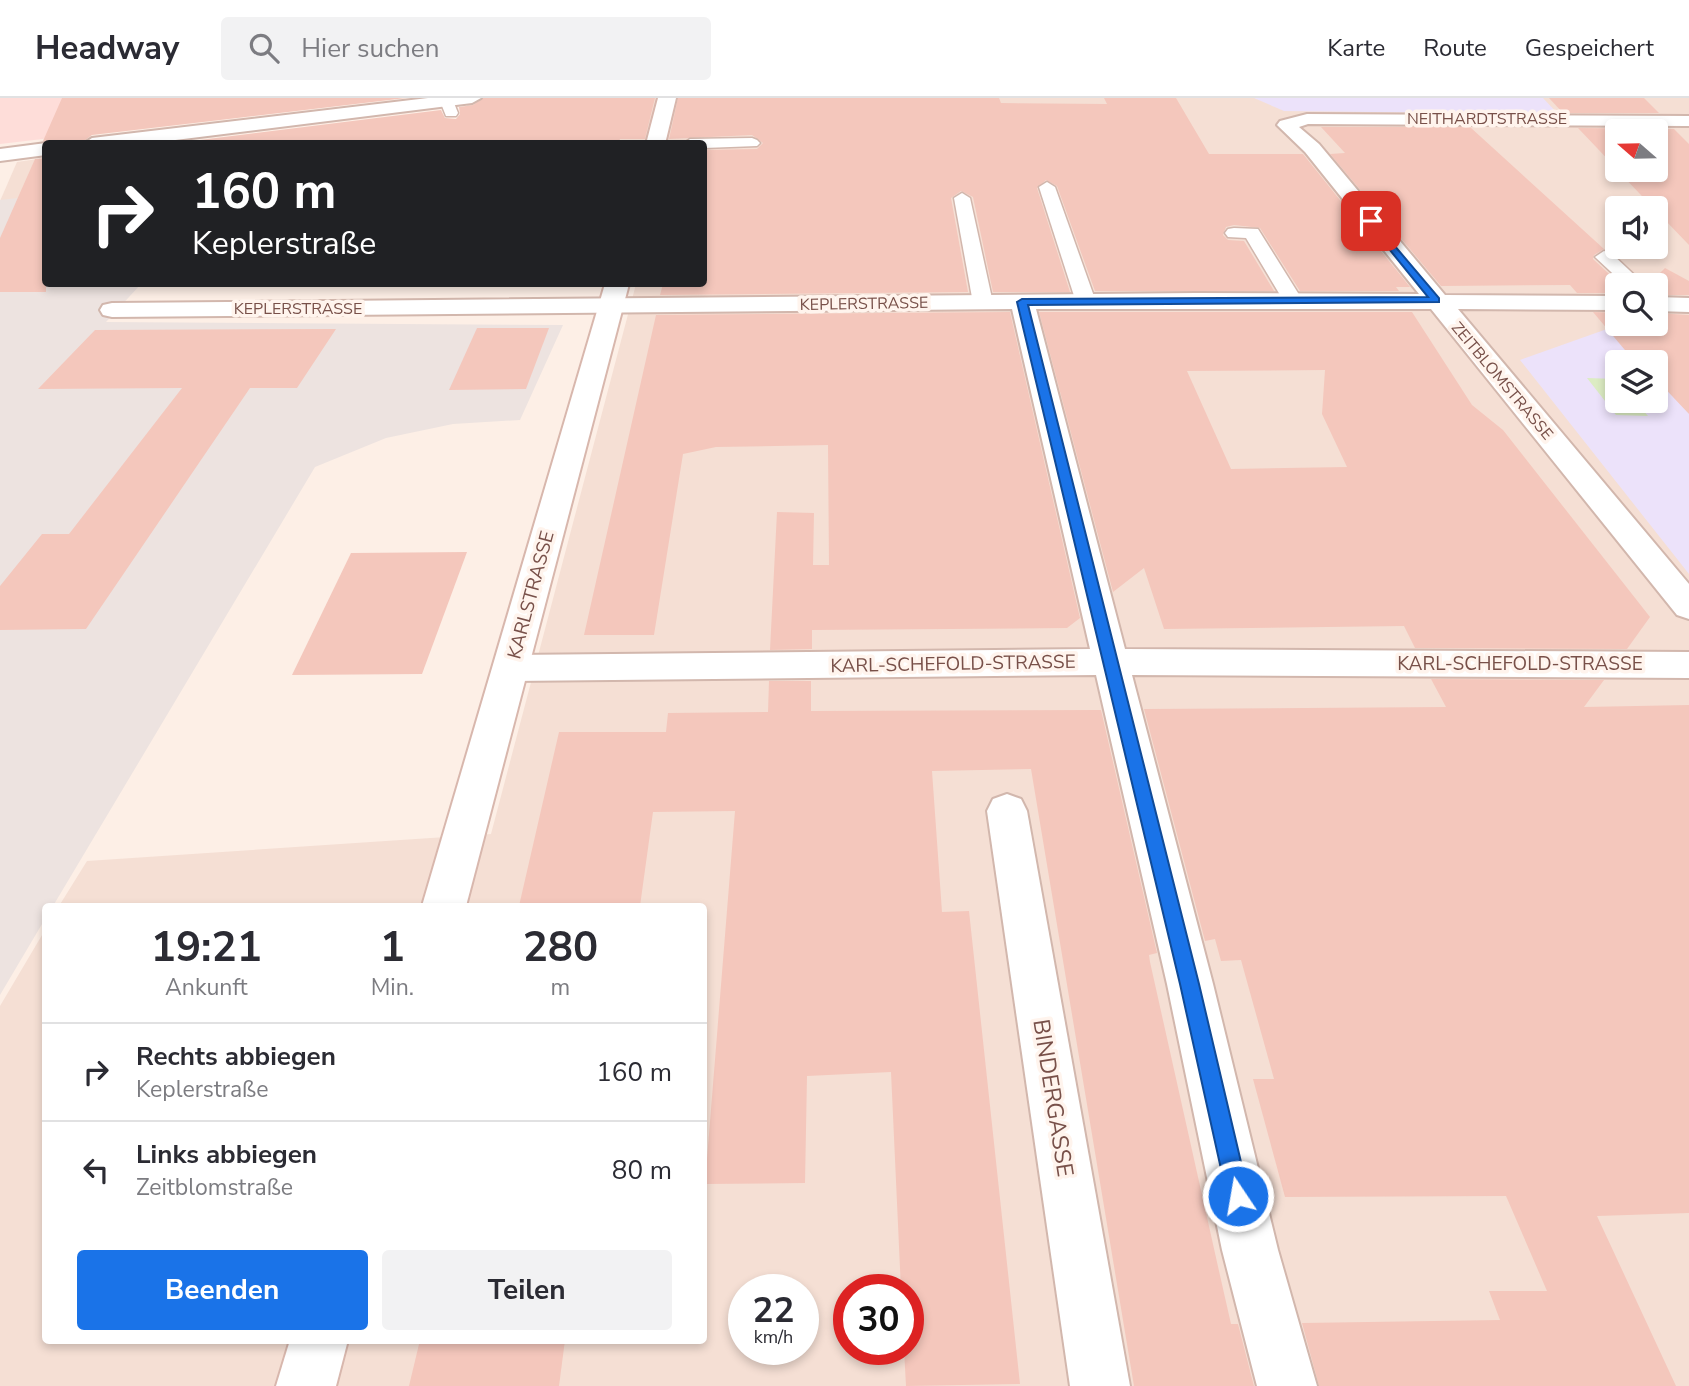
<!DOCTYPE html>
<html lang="de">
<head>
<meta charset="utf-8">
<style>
  :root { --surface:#fff; --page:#f2f2f3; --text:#2b2b33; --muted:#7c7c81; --line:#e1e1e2; --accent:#1a73e8 }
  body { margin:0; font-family:"Nunito Sans",sans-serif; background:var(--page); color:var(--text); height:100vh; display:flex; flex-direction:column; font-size:26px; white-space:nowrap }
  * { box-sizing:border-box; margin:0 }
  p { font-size:23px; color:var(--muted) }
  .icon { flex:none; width:38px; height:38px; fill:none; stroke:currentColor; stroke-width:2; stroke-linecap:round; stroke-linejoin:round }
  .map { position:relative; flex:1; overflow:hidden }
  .details { position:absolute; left:42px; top:805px; width:665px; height:441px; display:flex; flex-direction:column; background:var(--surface); border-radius:7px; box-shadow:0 4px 10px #0003 }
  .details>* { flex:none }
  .guide { position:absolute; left:42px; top:42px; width:665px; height:147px; border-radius:7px; box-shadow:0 4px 10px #0003; background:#202124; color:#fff; overflow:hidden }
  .needle { width:46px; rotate:290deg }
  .controls { position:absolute; left:1605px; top:21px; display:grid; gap:14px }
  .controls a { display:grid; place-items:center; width:63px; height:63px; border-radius:7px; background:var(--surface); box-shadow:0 4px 10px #0003; font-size:35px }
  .speed { position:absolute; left:728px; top:1176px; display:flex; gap:14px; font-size:35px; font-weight:700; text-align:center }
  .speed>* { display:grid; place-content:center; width:91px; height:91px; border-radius:50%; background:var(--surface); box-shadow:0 4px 10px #0003; line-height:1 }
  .speed small { font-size:18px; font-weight:400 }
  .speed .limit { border:10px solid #d22; background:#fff; color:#111 }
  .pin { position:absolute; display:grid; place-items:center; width:60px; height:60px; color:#fff; margin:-30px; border-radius:14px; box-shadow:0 4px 10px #0006 }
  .me { position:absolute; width:77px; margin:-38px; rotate:348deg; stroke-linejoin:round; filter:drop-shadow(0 0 5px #0008) }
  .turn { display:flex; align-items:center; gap:24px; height:147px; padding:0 35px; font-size:32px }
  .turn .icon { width:91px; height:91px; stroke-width:2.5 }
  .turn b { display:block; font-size:49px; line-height:60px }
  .eta { display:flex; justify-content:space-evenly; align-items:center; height:119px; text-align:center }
  .eta b { font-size:42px; font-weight:700; line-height:49px }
  .button { display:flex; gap:14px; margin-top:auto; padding:14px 35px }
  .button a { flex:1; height:80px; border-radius:7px; background:var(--accent); color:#fff; font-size:28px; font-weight:700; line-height:80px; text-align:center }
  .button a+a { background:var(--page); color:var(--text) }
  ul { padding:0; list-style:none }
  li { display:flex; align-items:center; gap:21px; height:98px; padding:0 35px; border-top:2px solid var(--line) }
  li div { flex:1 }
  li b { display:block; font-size:26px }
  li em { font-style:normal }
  header { display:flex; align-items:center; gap:42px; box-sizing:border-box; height:98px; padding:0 35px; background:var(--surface); border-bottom:2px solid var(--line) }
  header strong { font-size:33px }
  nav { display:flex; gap:38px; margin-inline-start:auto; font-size:24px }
  .search { width:490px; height:63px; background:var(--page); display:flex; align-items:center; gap:18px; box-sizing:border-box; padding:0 24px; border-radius:7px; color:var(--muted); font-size:26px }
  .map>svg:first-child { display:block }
</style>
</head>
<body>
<header>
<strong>Headway</strong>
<div class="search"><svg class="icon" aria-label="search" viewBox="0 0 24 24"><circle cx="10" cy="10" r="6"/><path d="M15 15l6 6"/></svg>Hier suchen</div>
<nav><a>Karte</a><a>Route</a><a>Gespeichert</a></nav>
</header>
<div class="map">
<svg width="1689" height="1288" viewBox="0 0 1689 1288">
  <rect width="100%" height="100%" fill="#fdefe6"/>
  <g fill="#f5dfd4" fill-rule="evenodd">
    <path d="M 464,0 L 1689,0 L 1689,1288 L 0,1288 L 0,908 L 45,832 L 46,1242 L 704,1242 L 704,808 L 59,808 L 87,763 L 491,736 L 636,186 L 704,186 L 704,46 L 483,45 ZM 1617,33 L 1656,33 L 1656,72 L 1617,72 ZM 1617,110 L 1656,110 L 1656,149 L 1617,149 ZM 1617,187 L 1656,187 L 1656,226 L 1617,226 ZM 1617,264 L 1656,264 L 1656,303 L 1617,303 ZM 744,1192 L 803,1192 L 803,1251 L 744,1251 ZM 849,1192 L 908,1192 L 908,1251 L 849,1251 Z"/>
    <polygon points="45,60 45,97 0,103 17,64"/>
  </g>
  <polygon fill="#feddd9" points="0,0 224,0 221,20 0,46"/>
  <polygon fill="#ede3e0" points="45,97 46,186 141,186 106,224 563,227 520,322 453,326 386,340 315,369 53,808 46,808 45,821 0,897 0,102"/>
  <g fill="#ece2fa" fill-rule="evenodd">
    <polygon points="1254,0 1543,0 1558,16 1284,13"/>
    <path d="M 1607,231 L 1689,234 L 1689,476 L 1520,262 ZM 1617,264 L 1656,264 L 1656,303 L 1617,303 Z"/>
  </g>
  <polygon fill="#dcecc3" points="1587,280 1617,281 1617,303 1635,303 1648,318 1616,317"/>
  <g fill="#f4c7bc" fill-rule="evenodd">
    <polygon points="62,0 406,0 92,37 80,46 49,46 43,43"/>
    <polygon points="483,0 655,0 645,41 620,41 618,46 168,46 441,12 445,20 456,21 460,16 459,9 473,7"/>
    <polygon points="678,0 999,0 1001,5 1107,6 1104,0 1176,0 1209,56 1303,56 1410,189 1396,189 1399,193 1300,193 1260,130 1234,127 1226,129 1223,137 1228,142 1244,143 1274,193 1095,193 1057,88 1046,82 1037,90 1070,194 993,194 973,99 961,93 951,100 968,194 660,197 663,186 704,186 704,52 757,51 763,45 752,37 669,41"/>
    <polygon points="1549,0 1644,0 1659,15 1563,15"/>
    <polygon points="1321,29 1470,29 1604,151 1594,157 1593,161 1621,187 1617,187 1617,195 1577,195 1570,187 1441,188 1330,56 1345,55"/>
    <polygon points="1578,30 1674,31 1689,46 1689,147 1617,72 1656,72 1656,33 1617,33 1617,71"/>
    <polygon points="46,60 46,194 0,194 0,140 35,61"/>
    <polygon points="1665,170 1689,183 1689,197 1656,197 1656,187 1648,187"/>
    <polygon points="1010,214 1080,520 1067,530 812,532 812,551 770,552 777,414 814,415 813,467 829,467 828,347 716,349 683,356 654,537 584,537 656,217"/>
    <path d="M 1039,214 L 1412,214 L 1472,307 L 1503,332 L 1650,519 L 1627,551 L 1415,550 L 1404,528 L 1164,531 L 1144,470 L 1113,494 ZM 1325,272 L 1322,316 L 1347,369 L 1231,371 L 1187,273 Z"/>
    <polygon points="1593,214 1617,215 1617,226 1656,226 1656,215 1689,217 1689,316 1656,281 1656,264 1635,264"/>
    <polygon points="477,230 549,230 526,291 449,292"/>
    <polygon points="336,231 297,290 250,290 86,531 0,532 0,488 42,436 69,436 182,290 38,291 95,232"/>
    <polygon points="467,454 422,576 292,577 351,455"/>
    <polygon points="1431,581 1604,582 1584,609 1689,607 1689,1115 1597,1118 1676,1288 1319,1288 1302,1225 1500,1222 1489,1193 1547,1193 1506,1098 1285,1099 1253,981 1274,981 1241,862 1221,863 1215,841 1205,843 1144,611 1446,609"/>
    <polygon points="769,583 811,583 811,613 1101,612 1157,855 1149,857 1150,864 1219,1173 1231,1226 1238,1226 1254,1288 1134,1288 1031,671 932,673 942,814 969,813 1020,1286 906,1288 904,1251 908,1251 908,1192 901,1192 891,974 807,978 805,1085 705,1086 735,713 653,714 640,808 519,808 559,634 666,634 668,615 768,614"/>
    <polygon points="420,1242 565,1242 559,1288 409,1288"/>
  </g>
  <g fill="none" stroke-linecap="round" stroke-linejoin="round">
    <g stroke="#d2b7ad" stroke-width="3">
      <g id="service">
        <polygon points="442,0 452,0 458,15 456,18 446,18 440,3"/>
        <polygon points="752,40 757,42 760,45 757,48 704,50 704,46 683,46 690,41"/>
        <polygon points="1047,84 1055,89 1096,204 1093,208 1079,208 1076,204 1039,89"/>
        <polygon points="962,95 970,100 993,205 990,209 976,209 973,205 954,100"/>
        <polygon points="1234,130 1258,131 1303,203 1300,207 1286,207 1246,140 1228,139 1225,135 1228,131"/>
        <polygon points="1604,153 1611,155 1645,187 1625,187 1595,159"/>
      </g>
    </g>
    <g stroke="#d2b7ad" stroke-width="4">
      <g id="minor">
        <polygon points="428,0 481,0 472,5 143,46 83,46 92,40"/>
        <polygon points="1307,16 1689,18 1689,28 1308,26 1299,29 1319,46 1445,197 1617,198 1617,212 1458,211 1689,486 1689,521 1677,517 1431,211 1036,211 1125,551 1689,554 1689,580 1132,577 1213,886 1278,1152 1317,1288 1257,1288 1222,1152 1167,886 1096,577 512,583 499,579 494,570 499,561 512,557 1090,551 1012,211 112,219 103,217 100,212 103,207 112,205 1196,195 1419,196 1305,54 1277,27 1280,23"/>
        <polygon points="46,45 46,57 0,63 0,51"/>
        <polygon points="1656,199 1689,200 1689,214 1656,213"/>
        <polygon points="1007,696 1021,701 1027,713 1130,1288 1070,1288 987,713 993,701"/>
      </g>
    </g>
    <g stroke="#d8b7ad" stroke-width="4">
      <g id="secondary">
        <polygon points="658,0 676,0 665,46 646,46"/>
        <polygon points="605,186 629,186 466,808 422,808"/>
        <polygon points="290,1242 348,1242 336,1288 276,1288"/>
      </g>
    </g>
    <use href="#service" fill="#fff" fill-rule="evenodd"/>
    <use href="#minor" fill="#fff" fill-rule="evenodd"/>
    <use href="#secondary" fill="#fff" fill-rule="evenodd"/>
  </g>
  <polygon fill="#1a73e8" stroke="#114b97" stroke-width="2" points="1371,120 1439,200 1439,204 1028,207 1199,886 1249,1098 1246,1106 1238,1109 1230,1106 1227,1098 1180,886 1017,204 1022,201 1428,199 1368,125 1367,123"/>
  <g text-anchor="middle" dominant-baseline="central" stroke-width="7" stroke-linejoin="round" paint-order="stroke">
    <g font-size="16" fill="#785049" stroke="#fff4ed">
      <text x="1487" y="21">NEITHARDTSTRASSE</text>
      <text transform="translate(864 206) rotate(-1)">KEPLERSTRASSE</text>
      <text x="298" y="211">KEPLERSTRASSE</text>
      <text transform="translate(1502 283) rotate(50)">ZEITBLOMSTRASSE</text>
    </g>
    <g font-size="19" fill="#785049" stroke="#fff4ed">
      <text transform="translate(531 497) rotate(-75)">KARLSTRASSE</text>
      <text transform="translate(953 566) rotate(-1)">KARL-SCHEFOLD-STRASSE</text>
      <text x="1520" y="566">KARL-SCHEFOLD-STRASSE</text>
    </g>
    <g font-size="23" fill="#785049" stroke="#fff4ed">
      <text transform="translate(1053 1000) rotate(81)">BINDERGASSE</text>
    </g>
  </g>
</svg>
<div class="controls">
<a><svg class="needle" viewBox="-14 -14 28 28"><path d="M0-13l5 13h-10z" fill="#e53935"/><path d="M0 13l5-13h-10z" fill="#7c7c81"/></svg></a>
<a><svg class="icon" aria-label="sound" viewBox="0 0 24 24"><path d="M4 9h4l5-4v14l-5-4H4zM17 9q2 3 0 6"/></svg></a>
<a><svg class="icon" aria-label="search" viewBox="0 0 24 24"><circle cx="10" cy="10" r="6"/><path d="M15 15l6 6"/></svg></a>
<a><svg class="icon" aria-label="layers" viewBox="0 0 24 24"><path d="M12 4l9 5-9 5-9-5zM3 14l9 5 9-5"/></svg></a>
</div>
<div class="speed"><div>22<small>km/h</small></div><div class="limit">30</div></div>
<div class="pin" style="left:1371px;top:123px;background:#d93025"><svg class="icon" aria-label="arrive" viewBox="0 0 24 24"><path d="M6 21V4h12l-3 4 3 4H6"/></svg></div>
<svg class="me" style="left:1238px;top:1098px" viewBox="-20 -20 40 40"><circle r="17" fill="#1a73e8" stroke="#fff" stroke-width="3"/><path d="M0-11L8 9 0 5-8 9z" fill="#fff"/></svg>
<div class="guide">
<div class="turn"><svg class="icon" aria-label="right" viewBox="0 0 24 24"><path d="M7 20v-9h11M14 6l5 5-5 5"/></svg><div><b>160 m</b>Keplerstraße</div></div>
</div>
<section class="details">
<div class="eta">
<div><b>19:21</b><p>Ankunft</p></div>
<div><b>1</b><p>Min.</p></div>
<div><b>280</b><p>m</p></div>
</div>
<ul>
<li><svg class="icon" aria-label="right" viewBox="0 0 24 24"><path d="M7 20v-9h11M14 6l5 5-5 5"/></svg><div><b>Rechts abbiegen</b><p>Keplerstraße</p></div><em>160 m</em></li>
<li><svg class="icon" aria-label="left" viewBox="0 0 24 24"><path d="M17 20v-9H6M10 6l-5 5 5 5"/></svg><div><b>Links abbiegen</b><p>Zeitblomstraße</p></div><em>80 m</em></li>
</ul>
<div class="button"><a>Beenden</a><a>Teilen</a></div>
</section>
</div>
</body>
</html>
